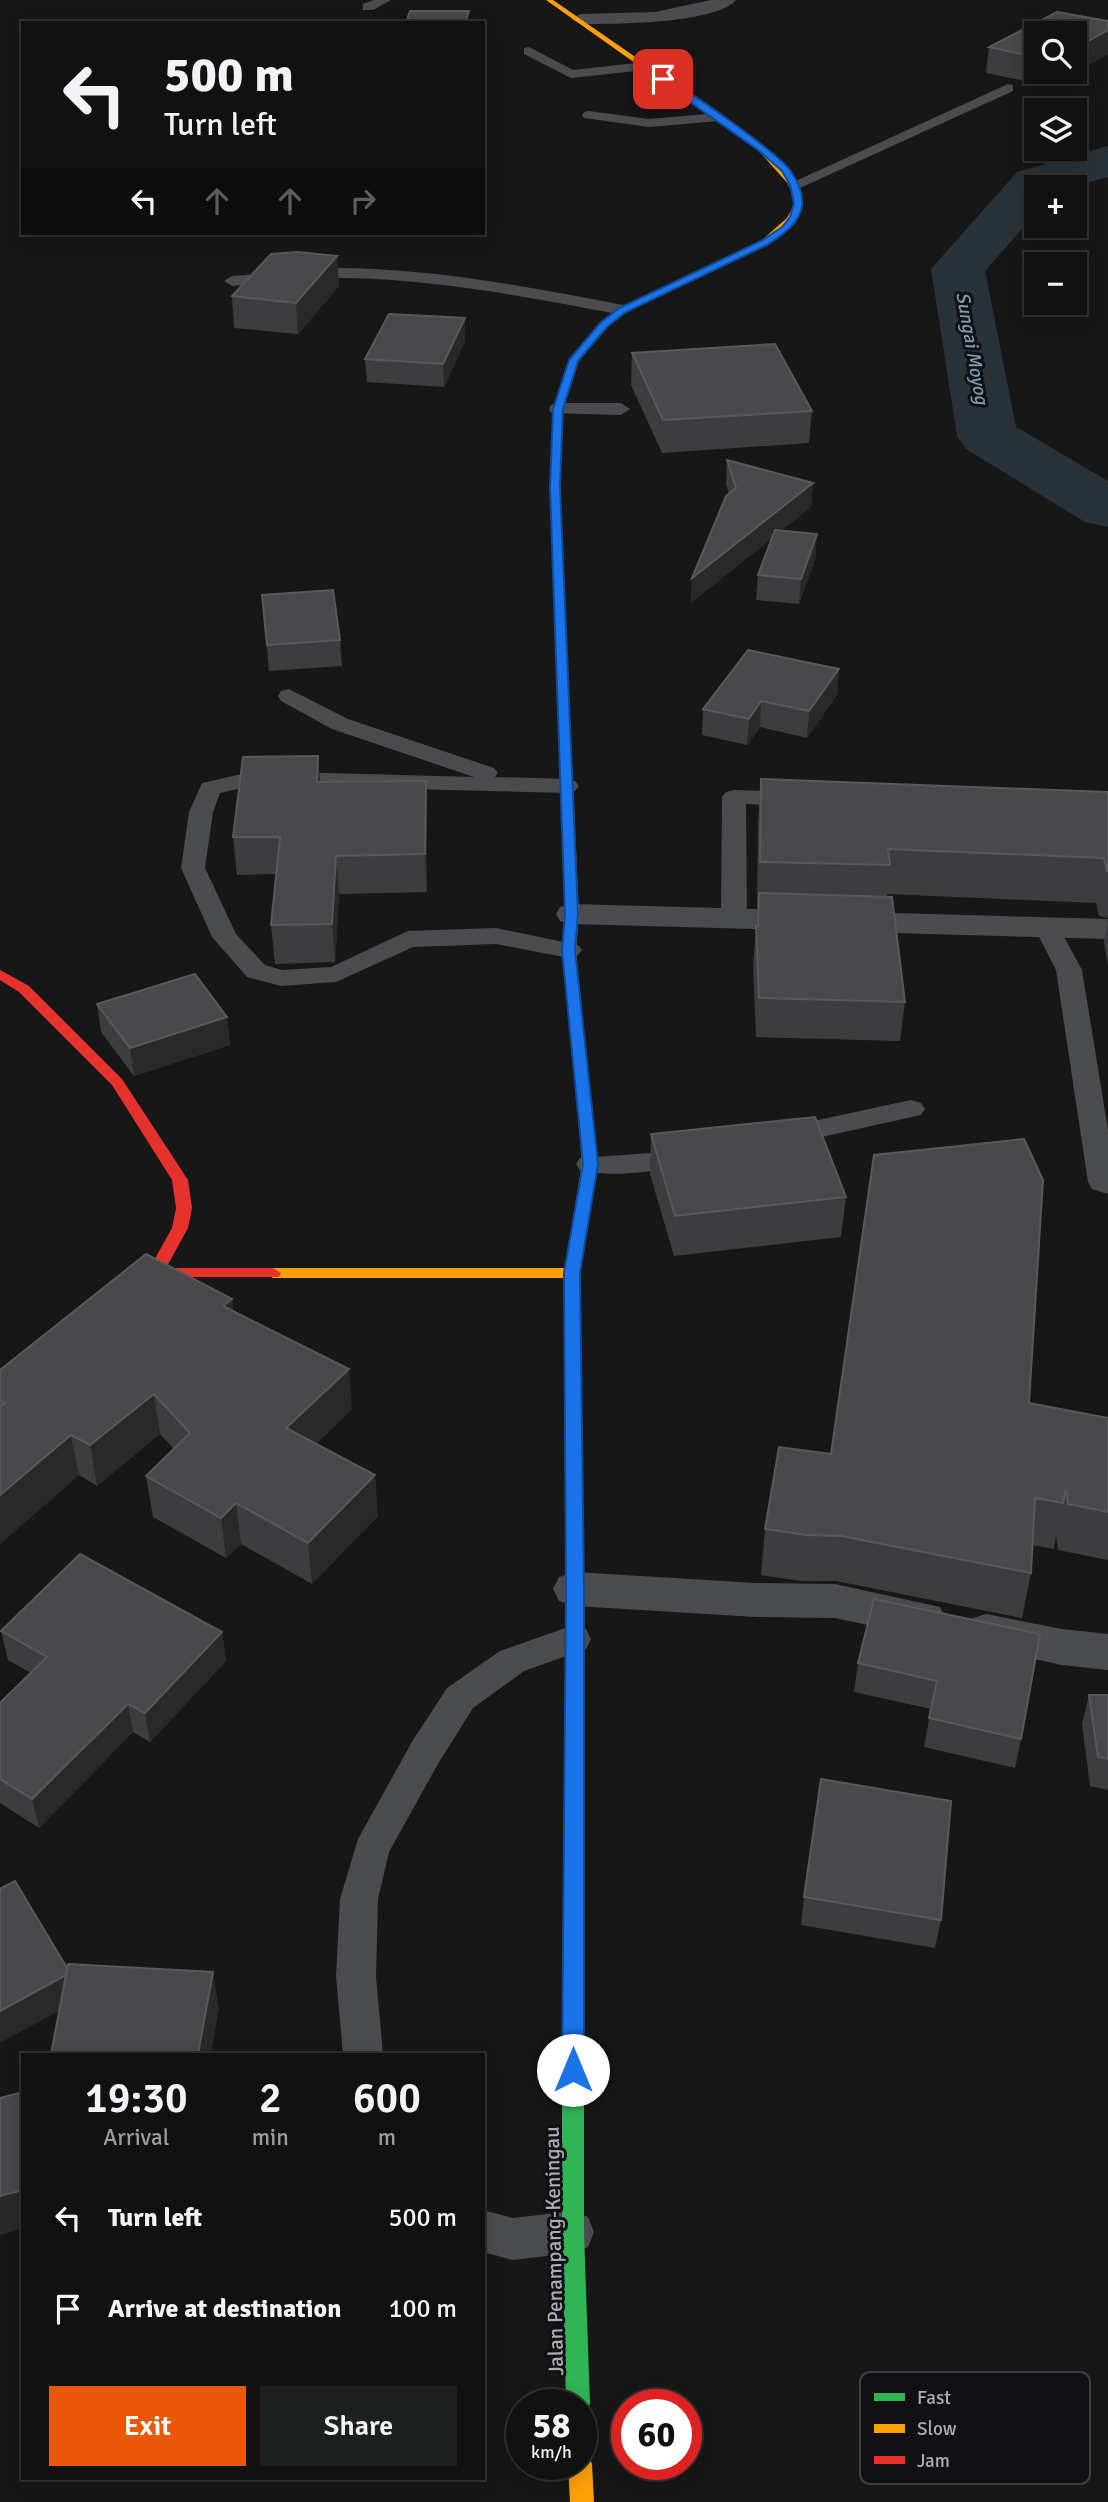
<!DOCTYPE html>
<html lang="en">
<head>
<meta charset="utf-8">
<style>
  :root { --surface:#111; --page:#1e1f1f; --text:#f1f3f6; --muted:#9c9d9f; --line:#303131; --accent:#ea580c }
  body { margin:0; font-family:Signika,sans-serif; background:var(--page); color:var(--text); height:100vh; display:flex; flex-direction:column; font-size:26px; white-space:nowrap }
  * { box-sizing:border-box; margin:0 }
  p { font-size:23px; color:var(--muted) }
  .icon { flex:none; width:38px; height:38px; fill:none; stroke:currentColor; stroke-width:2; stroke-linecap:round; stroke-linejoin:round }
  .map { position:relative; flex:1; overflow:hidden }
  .panel { position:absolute; left:21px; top:2053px; width:464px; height:427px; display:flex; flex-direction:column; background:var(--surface); border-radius:0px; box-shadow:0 4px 18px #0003,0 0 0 2px var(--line) }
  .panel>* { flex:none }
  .top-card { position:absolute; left:21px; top:21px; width:464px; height:214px; border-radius:0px; box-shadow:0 4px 18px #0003,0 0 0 2px var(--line); background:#111; color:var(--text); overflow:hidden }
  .controls { position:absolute; left:1024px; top:21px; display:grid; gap:14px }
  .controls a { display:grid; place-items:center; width:63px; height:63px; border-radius:0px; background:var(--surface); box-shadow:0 4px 18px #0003,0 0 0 2px var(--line); font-size:35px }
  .speed { position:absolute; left:506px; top:2389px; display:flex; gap:14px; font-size:35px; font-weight:700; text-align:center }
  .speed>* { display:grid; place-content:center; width:91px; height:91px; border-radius:50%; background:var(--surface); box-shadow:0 4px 18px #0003,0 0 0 2px var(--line); line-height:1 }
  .speed small { font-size:18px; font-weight:400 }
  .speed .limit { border:10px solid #d22; background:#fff; color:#111 }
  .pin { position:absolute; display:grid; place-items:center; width:60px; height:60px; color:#fff; margin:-30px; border-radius:14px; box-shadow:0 4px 10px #0006 }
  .me { position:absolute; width:77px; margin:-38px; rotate:0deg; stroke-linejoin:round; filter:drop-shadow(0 0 5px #0008) }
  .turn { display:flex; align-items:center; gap:24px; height:147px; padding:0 28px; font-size:32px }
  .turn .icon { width:91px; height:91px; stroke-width:2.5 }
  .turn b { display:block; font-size:49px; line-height:60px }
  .lanes { display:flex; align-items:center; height:66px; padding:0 28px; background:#0003; justify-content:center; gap:35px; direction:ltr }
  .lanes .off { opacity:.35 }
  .eta { display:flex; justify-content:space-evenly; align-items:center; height:119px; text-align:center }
  .eta b { font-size:42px; font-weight:600; line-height:49px }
  .button { display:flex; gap:14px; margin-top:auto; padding:14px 28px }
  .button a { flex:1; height:80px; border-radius:0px; background:var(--accent); color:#fff; font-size:28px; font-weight:600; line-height:80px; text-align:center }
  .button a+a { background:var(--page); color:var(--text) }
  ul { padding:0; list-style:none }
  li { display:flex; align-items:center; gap:21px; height:91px; padding:0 28px }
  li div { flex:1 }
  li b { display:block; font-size:26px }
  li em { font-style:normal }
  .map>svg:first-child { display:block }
</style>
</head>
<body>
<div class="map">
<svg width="1108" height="2502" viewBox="0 0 1108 2502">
  <rect width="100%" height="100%" fill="#171717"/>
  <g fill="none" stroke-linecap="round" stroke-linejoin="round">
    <polygon fill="#2a3239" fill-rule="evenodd" points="1108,146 1108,177 1073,187 1036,187 1036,213 985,271 1016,427 1108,481 1108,527 1085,522 966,449 957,436 931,269 1017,172"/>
    <g fill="#4b4c50" fill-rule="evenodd">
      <polygon points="374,0 391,0 373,10 363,10 363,4"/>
      <polygon points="529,47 573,70 645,62 652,66 645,70 571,78 524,54 524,48"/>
      <polygon points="1008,84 1013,85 1013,91 800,188 790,188 787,185"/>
      <polygon points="589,111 649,119 718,113 725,117 718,121 649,127 584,118 582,115 584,112"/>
      <path d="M 335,268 C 432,268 528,287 623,305 L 632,310 L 623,315 C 533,298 441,280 349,278 C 310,277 271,283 232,286 L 224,281 L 232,276 Z"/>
      <polygon points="558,403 621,403 630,409 621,415 551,413 549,409 551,405"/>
      <polygon points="289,689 348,719 494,768 498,773 495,777 567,779 575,781 579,786 575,791 567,793 255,785 220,793 213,812 205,868 236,934 265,965 282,970 331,967 408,931 496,928 578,945 582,950 578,955 569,958 496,944 413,947 336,982 281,986 247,977 212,937 181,868 189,812 202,783 255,771 474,777 332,729 281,701 278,696 281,691"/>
      <polygon points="734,790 798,792 806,794 810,799 806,804 798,806 746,804 747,918 743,923 734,926 725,923 721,918 722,797 726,792"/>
      <polygon points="1047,919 1056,922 1082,970 1108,1130 1108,1194 1092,1189 1088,1182 1056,970 1034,927 1038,922"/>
      <polygon points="911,1100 921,1103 925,1109 921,1115 781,1146 771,1143 767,1137 771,1131 781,1128"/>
      <path d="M 691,1146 L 701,1149 L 705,1155 L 701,1161 C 668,1170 613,1179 580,1170 L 576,1164 L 580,1158 L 651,1153 Z"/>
      <polygon points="574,1625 586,1629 591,1639 586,1649 524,1671 473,1708 439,1762 389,1852 378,1899 376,1976 383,2054 343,2054 336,1976 340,1899 358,1839 413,1740 447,1688 500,1651"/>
      <polygon points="483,2210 513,2218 573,2211 588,2217 594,2232 588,2247 573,2253 513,2260 483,2252"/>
    </g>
    <g fill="#4b4c50" fill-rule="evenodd">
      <path d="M 711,0 L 736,0 C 715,24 613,24 580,24 L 571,19 L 580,14 L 655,12 Z"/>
      <polygon points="572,904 1108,919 1108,939 572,924 560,921 556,914 560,907"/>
      <polygon points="575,1572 756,1583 835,1584 940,1607 946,1619 940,1631 924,1637 835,1618 756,1617 575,1606 559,1601 553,1589 559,1577"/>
      <polygon points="986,1614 1062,1629 1108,1634 1108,1670 1062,1665 970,1645 963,1632 970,1619"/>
    </g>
    <g fill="#30b455" fill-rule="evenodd">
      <polygon points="564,719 570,723 579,914 576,950 594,1136 587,1141 580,1136 562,950 565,914 558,723"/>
      <polygon points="573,2079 581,2082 584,2089 584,2232 590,2404 586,2412 581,2415 581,2404 566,2404 562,2232 562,2089 565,2082"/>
    </g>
    <g fill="#ff9f0a" fill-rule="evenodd">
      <polygon points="546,0 553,0 764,146 797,183 801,196 801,207 794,221 767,245 626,312 606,327 579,357 574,354 600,323 620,308 761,241 787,218 793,207 793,196 790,186 758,150"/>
      <polygon points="587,1131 594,1136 598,1164 580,1273 584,1596 581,1601 575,1603 569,1601 566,1596 564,1278 273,1278 265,1273 273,1268 565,1268 582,1164 580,1136"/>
      <polygon points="581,2452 589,2455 592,2464 594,2502 570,2502 568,2464 581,2464"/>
    </g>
    <g fill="#e5322d" fill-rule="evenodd">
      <polygon points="576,352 584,354 579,361 563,409 560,487 570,723 564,727 558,723 550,487 553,409 569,360"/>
      <polygon points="0,970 29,986 122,1079 188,1180 192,1208 188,1228 166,1268 273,1268 281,1273 279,1277 149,1277 147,1273 172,1228 176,1208 172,1180 112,1085 19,992 0,980"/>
      <polygon points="575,1589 581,1591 584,1596 584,2089 581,2096 573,2099 565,2096 562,2089 566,1596 569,1591"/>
    </g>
  </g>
  <g fill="#3d3d3f" fill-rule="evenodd">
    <path d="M 1057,12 L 1108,21 L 1108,54 L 1050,86 L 986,73 L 989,47 ZM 1036,33 L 1074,33 L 1074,72 L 1036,72 Z"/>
    <polygon points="337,256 339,286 298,334 234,328 232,296"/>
    <polygon points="465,318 465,341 444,387 367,382 365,359"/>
    <polygon points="632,353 812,411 809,443 662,453 631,385"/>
    <polygon points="727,460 813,483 811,507 782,530 817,534 815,559 799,604 756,600 758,575 771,539 691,603 692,578 729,494 726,484"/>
    <polygon points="262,595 340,640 342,666 269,671"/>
    <polygon points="839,669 837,695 807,738 760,727 747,745 702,735 703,709"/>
    <polygon points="761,779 1108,792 1108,965 1104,942 1108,918 1099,916 1096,903 887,894 905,1002 900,1041 756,1037 753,964 758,907 757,907 758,823"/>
    <polygon points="426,781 427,818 427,892 339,894 335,962 275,964 271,925 276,874 237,875 233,837 320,782"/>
    <polygon points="97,1004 227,1017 230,1045 134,1076 101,1032"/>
    <polygon points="651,1134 846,1197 841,1237 674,1256 650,1174"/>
    <polygon points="232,1299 233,1311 352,1409 316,1444 378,1516 312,1584 241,1544 226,1558 153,1517 146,1476 174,1449 160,1434 97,1486 79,1475 0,1544 0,1370"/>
    <polygon points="1029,1403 1108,1418 1108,1560 1058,1550 1056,1536 1054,1549 1032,1545 1031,1573 1022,1618 836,1581 801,1581 761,1575 765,1529 831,1454"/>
    <polygon points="874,1599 1021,1739 1015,1768 924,1747 931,1709 854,1692 858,1663"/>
    <polygon points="1,1631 222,1632 226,1661 150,1742 133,1732 39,1828 0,1803 0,1703 31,1673 8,1660"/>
    <polygon points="1089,1695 1108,1695 1108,1790 1090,1786 1082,1724"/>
    <polygon points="804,1897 941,1920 935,1948 801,1925"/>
  </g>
  <g fill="#29292a">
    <polygon points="1108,30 1108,54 1050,86 1052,72 1074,72 1074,49"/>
    <polygon points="337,256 339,286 298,334 296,303"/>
    <polygon points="465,318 465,341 444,387 443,364"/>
    <polygon points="813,483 811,507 691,603 692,578"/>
    <polygon points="817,534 815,559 799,604 801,579"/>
    <polygon points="839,669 837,695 807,738 809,711"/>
    <polygon points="761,701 760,727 747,745 749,719"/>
    <polygon points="318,756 321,793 317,782"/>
    <polygon points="426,781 427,818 427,892 425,854"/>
    <polygon points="336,856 339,894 335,962 332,924"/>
    <polygon points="227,1017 230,1045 134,1076 130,1048"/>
    <polygon points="232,1299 237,1340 223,1306"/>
    <polygon points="349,1369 352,1409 290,1469 286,1428"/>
    <polygon points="154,1394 160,1434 97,1486 90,1445"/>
    <polygon points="71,1435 79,1475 0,1544 0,1495"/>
    <polygon points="375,1475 378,1516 312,1584 308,1543"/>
    <polygon points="236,1503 241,1544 226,1558 221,1518"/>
    <polygon points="222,1632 226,1661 150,1742 145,1713"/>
    <polygon points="128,1704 133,1732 39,1828 32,1799"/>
    <polygon points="213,1972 219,2009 211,2054 198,2054"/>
    <polygon points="70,1973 77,2001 0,2043 0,2011"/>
    <polygon points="23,2190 23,2228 0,2235 0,2196"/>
  </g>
  <g fill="#49494c" stroke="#58595d" stroke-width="2">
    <polygon points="410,11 469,11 465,23 406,23"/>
    <polygon points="1057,12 1108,21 1108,30 1074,49 1074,33 1036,33 1036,57 989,47"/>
    <polygon points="298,252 337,256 296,303 232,296 271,254"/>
    <polygon points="389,314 465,318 443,364 365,359"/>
    <polygon points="775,344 812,411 663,420 632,353"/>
    <polygon points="727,460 813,483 692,578 726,496 736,488"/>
    <polygon points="775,530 817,534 801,579 758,575"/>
    <polygon points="333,590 340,640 267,645 262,595"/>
    <polygon points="748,650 839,669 809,711 761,701 749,719 703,709"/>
    <polygon points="318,756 317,782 426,781 425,854 336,856 332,924 271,925 280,837 233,837 243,757"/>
    <polygon points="761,779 1108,792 1108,871 1107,871 1104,858 888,849 890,865 760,862"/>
    <polygon points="759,893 892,897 905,1002 759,998 756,926 758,926"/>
    <polygon points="195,974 227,1017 130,1048 97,1004"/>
    <polygon points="815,1117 846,1197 675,1216 651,1134"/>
    <polygon points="1024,1139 1043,1180 1029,1403 1108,1418 1108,1512 1068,1504 1066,1489 1063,1503 1035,1498 1031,1573 841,1536 806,1535 765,1529 779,1447 831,1454 874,1155"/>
    <polygon points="146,1254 232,1299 223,1306 349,1369 286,1428 375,1475 308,1543 236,1503 221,1518 146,1476 190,1433 154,1394 90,1445 71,1435 0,1495 0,1406 4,1403 0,1401 0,1370"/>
    <polygon points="80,1554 222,1632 145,1713 128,1704 32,1799 0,1779 0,1703 47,1657 1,1631"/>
    <polygon points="874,1599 1040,1634 1021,1739 929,1718 937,1681 858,1663"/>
    <polygon points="1089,1695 1108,1695 1108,1759 1098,1757"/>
    <polygon points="821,1779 951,1801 941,1920 804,1897"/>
    <polygon points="15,1881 67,1968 66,1975 0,2011 0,1889"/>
    <polygon points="68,1964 213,1972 198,2054 51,2054"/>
    <polygon points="23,2092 23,2190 0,2196 0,2098"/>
  </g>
  <path fill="#1a73e8" stroke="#114b97" stroke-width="2" d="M 663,77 C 684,87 777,152 790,170 C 797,180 804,194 802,206 C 799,225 782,235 767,245 L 626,312 L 607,327 L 578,361 L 563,409 L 560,487 L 578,914 L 575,950 L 598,1164 L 580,1273 L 584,1589 L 584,2070 L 581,2077 L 573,2080 L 565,2077 L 562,2070 L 566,1589 L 564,1273 L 583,1164 L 562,950 L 565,914 L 550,487 L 553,409 L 569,360 L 600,323 L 619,308 L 761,241 L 782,227 L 790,217 L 794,203 L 790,185 L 782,171 L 758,150 L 660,81 Z"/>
  <g text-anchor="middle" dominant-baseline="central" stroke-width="6" stroke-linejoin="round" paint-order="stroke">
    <g font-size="19" font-style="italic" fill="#7f9bb3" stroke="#111113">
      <text transform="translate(972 348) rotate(80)">Sungai Moyog</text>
    </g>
    <g font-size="21" fill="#a8adb8" stroke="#111113">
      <text transform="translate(554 2251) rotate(-91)">Jalan Penampang-Keningau</text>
    </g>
  </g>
  <rect x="860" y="2372" width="230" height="112" rx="10" fill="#111113" stroke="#3e4045" stroke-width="2"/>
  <rect x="874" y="2393" width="31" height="8" fill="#30b455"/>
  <rect x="874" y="2424" width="31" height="9" fill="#ff9f0a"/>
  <rect x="874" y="2456" width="31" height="8" fill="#e5322d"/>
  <g font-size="19" fill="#a8adb8">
    <text x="917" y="2404">Fast</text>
    <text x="917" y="2435">Slow</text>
    <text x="917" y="2467">Jam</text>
  </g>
</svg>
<div class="controls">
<a><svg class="icon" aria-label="search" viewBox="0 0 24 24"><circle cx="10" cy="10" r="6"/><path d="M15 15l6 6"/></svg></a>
<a><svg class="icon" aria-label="layers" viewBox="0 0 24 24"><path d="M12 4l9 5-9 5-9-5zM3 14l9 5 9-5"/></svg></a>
<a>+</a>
<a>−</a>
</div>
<div class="speed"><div>58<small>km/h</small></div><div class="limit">60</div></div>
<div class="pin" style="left:663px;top:79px;background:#d93025"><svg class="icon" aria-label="arrive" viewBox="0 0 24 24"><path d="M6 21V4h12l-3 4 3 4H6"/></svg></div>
<svg class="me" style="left:573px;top:2070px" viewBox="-20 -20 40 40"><circle r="19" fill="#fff"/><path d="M0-13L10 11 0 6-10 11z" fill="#1a73e8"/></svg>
<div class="top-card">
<div class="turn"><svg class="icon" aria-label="left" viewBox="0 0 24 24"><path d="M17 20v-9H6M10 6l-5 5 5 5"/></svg><div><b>500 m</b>Turn left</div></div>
<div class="lanes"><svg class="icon" aria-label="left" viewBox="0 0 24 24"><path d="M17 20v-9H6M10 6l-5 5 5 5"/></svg><svg class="icon off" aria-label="ahead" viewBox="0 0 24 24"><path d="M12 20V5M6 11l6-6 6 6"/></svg><svg class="icon off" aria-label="ahead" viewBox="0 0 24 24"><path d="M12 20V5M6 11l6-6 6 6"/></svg><svg class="icon off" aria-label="right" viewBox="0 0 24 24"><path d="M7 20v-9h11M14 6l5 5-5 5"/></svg></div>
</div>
<section class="panel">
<div class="eta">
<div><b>19:30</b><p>Arrival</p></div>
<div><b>2</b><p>min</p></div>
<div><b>600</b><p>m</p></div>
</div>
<ul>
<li><svg class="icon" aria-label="left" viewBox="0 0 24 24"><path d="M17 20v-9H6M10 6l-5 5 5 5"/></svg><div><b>Turn left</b></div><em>500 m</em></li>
<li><svg class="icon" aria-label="arrive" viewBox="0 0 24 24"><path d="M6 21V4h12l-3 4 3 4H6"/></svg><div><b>Arrive at destination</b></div><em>100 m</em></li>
</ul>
<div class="button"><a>Exit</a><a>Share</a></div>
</section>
</div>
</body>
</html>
